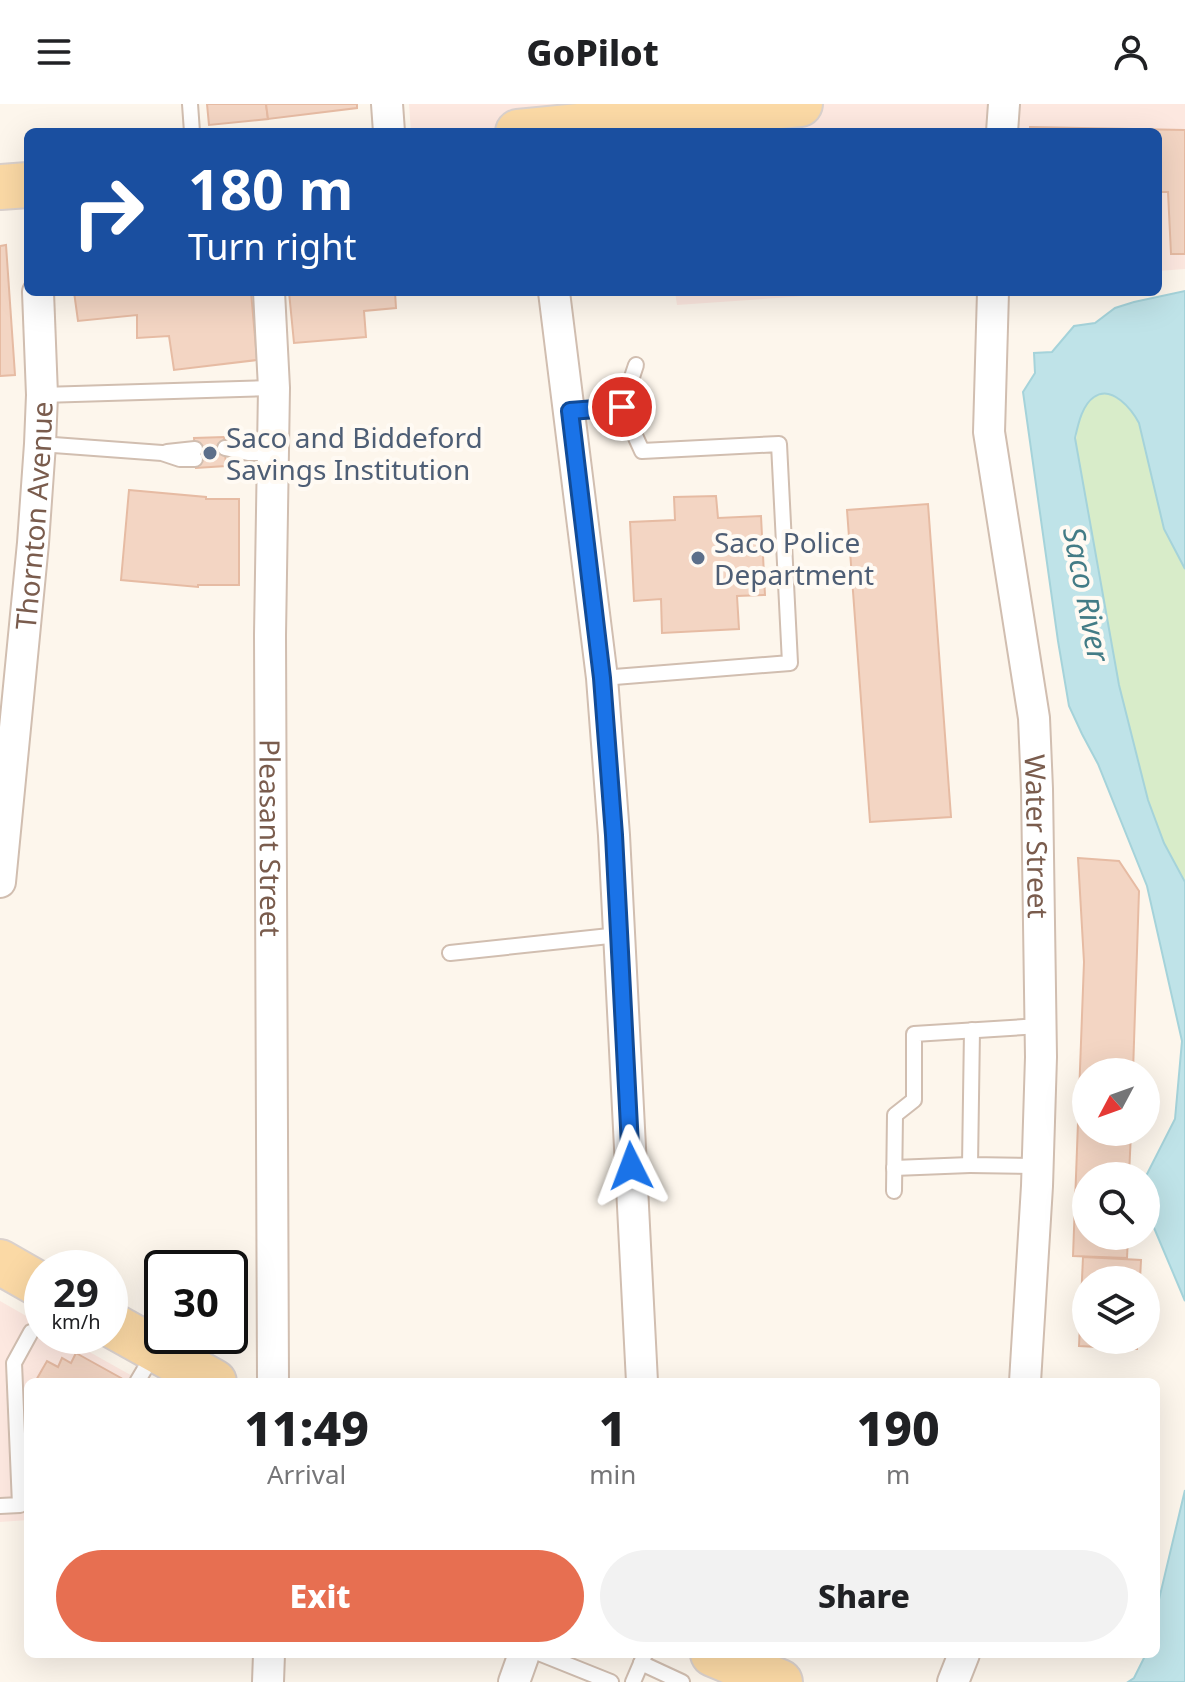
<!DOCTYPE html>
<html lang="en">
<head>
<meta charset="utf-8">
<style>
  :root { --surface:#fff; --page:#f2f2f2; --text:#202124; --muted:#757577; --accent:#e76f51 }
  body { margin:0; font-family:"Noto Sans",sans-serif; background:var(--page); color:var(--text); height:100vh; display:flex; flex-direction:column; font-size:30px; white-space:nowrap }
  * { box-sizing:border-box; margin:0 }
  p { font-size:26px; color:var(--muted) }
  .icon { flex:none; width:44px; height:44px; fill:none; stroke:currentColor; stroke-width:2; stroke-linecap:round; stroke-linejoin:round }
  .map { position:relative; flex:1; overflow:hidden }
  .drawer { position:absolute; left:24px; top:1274px; width:1136px; height:280px; display:flex; flex-direction:column; background:var(--surface); border-radius:12px; box-shadow:0 8px 32px #0002 }
  .drawer>* { flex:none }
  .banner { position:absolute; left:24px; top:24px; width:1138px; height:168px; border-radius:12px; box-shadow:0 8px 32px #0002; background:#1a4fa0; color:#fff; overflow:hidden }
  .needle { width:52px; rotate:229deg }
  .fabs { position:absolute; left:1072px; top:954px; display:grid; gap:16px }
  .fabs a { display:grid; place-items:center; width:88px; height:88px; border-radius:50%; background:var(--surface); box-shadow:0 8px 32px #0002; font-size:40px }
  .speed { position:absolute; left:24px; top:1146px; display:flex; gap:16px; font-size:40px; font-weight:700; text-align:center }
  .speed>* { display:grid; place-content:center; width:104px; height:104px; border-radius:50%; background:var(--surface); box-shadow:0 8px 32px #0002; line-height:1 }
  .speed small { font-size:20px; font-weight:400 }
  .speed .limit { border:4px solid #111; border-radius:12px; background:#fff; color:#111 }
  .pin { position:absolute; display:grid; place-items:center; width:68px; height:68px; color:#fff; margin:-34px; border:4px solid #fff; border-radius:50%; box-shadow:0 2px 8px #0007 }
  .me { position:absolute; width:88px; margin:-44px; rotate:357deg; stroke-linejoin:round; filter:drop-shadow(0 0 6px #0008) }
  .turn { display:flex; align-items:center; gap:28px; height:168px; padding:0 32px; font-size:36px }
  .turn .icon { width:104px; height:104px; stroke-width:2.5 }
  .turn b { display:block; font-size:56px; line-height:68px }
  .eta { display:flex; justify-content:space-evenly; align-items:center; height:136px; text-align:center }
  .eta b { font-size:48px; font-weight:800; line-height:56px }
  .button { display:flex; gap:16px; margin-top:auto; padding:16px 32px }
  .button a { flex:1; height:92px; border-radius:48px; background:var(--accent); color:#fff; font-size:32px; font-weight:800; line-height:92px; text-align:center }
  .button a+a { background:var(--page); color:var(--text) }
  header { display:flex; justify-content:space-between; align-items:center; height:104px; padding:0 32px; background:var(--surface); font-size:36px; font-weight:800 }
  .map>svg:first-child { display:block }
</style>
</head>
<body>
<header><svg class="icon" aria-label="menu" viewBox="0 0 24 24"><path d="M4 6h16M4 12h16M4 18h16"/></svg>GoPilot<svg class="icon" aria-label="person" viewBox="0 0 24 24"><circle cx="12" cy="8" r="4"/><path d="M4 21q1-7 8-7t8 7"/></svg></header>
<div class="map">
<svg width="1185" height="1578" viewBox="0 0 1185 1578">
  <rect width="100%" height="100%" fill="#fdf6ec"/>
  <g fill="#fde8e0">
    <polygon points="409,0 1185,0 1185,165 1158,167 1158,28 654,28 650,9 468,28 411,28"/>
    <polygon points="675,188 862,188 677,201"/>
    <polygon points="0,1197 42,1221 42,1232 61,1232 143,1278 28,1278 28,1416 0,1418"/>
  </g>
  <path fill="#d8ecc9" d="M 1108,290 C 1123,296 1131,305 1139,319 L 1164,425 L 1185,465 L 1185,778 L 1164,739 L 1148,696 L 1119,581 L 1076,346 C 1075,331 1080,300 1095,292 C 1098,290 1104,290 1108,290 Z"/>
  <g fill="#bfe3e8" stroke="#a5d3da" stroke-width="2">
    <path d="M 1185,187 L 1185,465 L 1164,425 L 1139,319 C 1132,306 1112,280 1094,293 C 1082,301 1078,321 1075,334 L 1119,581 L 1148,696 L 1164,739 L 1185,778 L 1185,1197 L 1146,1105 L 1146,1072 L 1175,1015 L 1182,937 L 1147,782 L 1098,660 L 1082,630 L 1069,602 L 1058,537 L 1023,288 L 1035,269 L 1034,249 L 1052,248 L 1074,222 L 1095,219 L 1115,204 L 1134,198 Z"/>
    <polygon points="1185,1386 1185,1578 1128,1578 1134,1574 1146,1550 1156,1550 1156,1508"/>
  </g>
  <g fill="#f3d5c3" stroke="#e6bba3" stroke-width="2">
    <polygon points="207,0 266,0 268,15 209,21"/>
    <polygon points="266,0 357,0 357,4 268,15"/>
    <polygon points="1030,23 1185,26 1185,150 1171,150 1168,88 1158,88 1158,28 1030,28"/>
    <polygon points="6,141 15,271 0,272 0,142"/>
    <polygon points="74,188 251,188 257,256 174,266 169,232 137,234 137,211 78,217"/>
    <polygon points="289,188 395,188 396,204 364,207 366,233 294,239"/>
    <polygon points="224,333 226,362 196,364 194,334"/>
    <polygon points="129,386 206,393 206,395 239,395 239,481 198,481 198,483 121,476"/>
    <polygon points="716,392 718,414 761,412 765,491 737,492 739,525 662,529 661,495 634,497 630,418 675,416 674,393"/>
    <polygon points="928,400 951,713 870,718 847,406"/>
    <polygon points="1078,754 1119,757 1139,787 1133,968 1086,968 1086,1028 1131,1028 1129,1072 1086,1072 1086,1132 1128,1132 1127,1154 1073,1152 1084,858"/>
    <polygon points="1083,1153 1141,1156 1140,1176 1086,1176 1086,1236 1137,1236 1137,1245 1079,1242"/>
    <polygon points="76,1249 121,1274 118,1278 35,1278 47,1257 58,1263 62,1254 71,1259"/>
  </g>
  <g fill="none" stroke-linecap="round" stroke-linejoin="round">
    <g stroke="#d1beb0" stroke-width="18">
      <g id="service">
        <polyline points="190,0 192,28"/>
        <polyline points="42,291 274,284"/>
        <polyline points="622,303 636,261"/>
        <polyline points="570,307 622,303 642,347 779,340 790,559 602,574"/>
        <polyline points="40,340 162,349 180,355 195,355"/>
        <polyline points="225,344 248,349 272,349"/>
        <polyline points="167,348 195,345"/>
        <polyline points="450,849 619,831"/>
        <polyline points="972,926 970,1061 1038,1062"/>
        <polyline points="894,1064 970,1061"/>
        <polyline points="894,1087 895,1011 914,996 914,930 1040,922"/>
        <polyline points="137,1278 153,1251"/>
        <polyline points="0,1402 20,1401 14,1259 31,1228"/>
        <polyline points="541,1550 611,1578"/>
        <polyline points="641,1559 682,1578"/>
        <polyline points="633,1578 645,1550"/>
      </g>
    </g>
    <g stroke="#d1beb0" stroke-width="34">
      <g id="minor">
        <polyline points="387,0 389,28"/>
        <polyline points="1002,28 1004,0"/>
        <path id="s1" d="M 269,188 L 274,284 L 270,531 L 273,1278"/>
        <polyline points="554,188 602,574 614,731 642,1278"/>
        <path id="s2" d="M 993,188 L 989,328 L 1034,614 L 1037,685 L 1041,953 L 1037,1082 L 1025,1278"/>
        <path id="s3" d="M 0,778 L 33,439 L 40,340 L 42,291 L 38,188"/>
        <polyline points="268,1578 269,1550"/>
        <polyline points="514,1578 524,1550"/>
        <polyline points="953,1578 964,1550"/>
      </g>
    </g>
    <g stroke="#dad1cd" stroke-width="48">
      <g id="primary">
        <polyline points="518,28 800,0"/>
        <polyline points="0,83 28,81"/>
        <polyline points="0,1158 42,1182"/>
        <polyline points="110,1220 214,1278"/>
        <polyline points="713,1550 780,1578"/>
      </g>
    </g>
    <use href="#service" stroke="#fff" stroke-width="14"/>
    <use href="#minor" stroke="#fff" stroke-width="30"/>
    <use href="#primary" stroke="#fbd9a5" stroke-width="44"/>
  </g>
  <g fill="none" stroke-linecap="round" stroke-linejoin="round">
    <g stroke="#114b97" stroke-width="20">
      <polyline id="route" points="622,303 570,307 602,574 614,731 631,1062"/>
    </g>
    <use href="#route" stroke="#1a73e8" stroke-width="14"/>
  </g>
  <g fill="#5c6f8a" stroke="#fffaf3" stroke-width="3">
    <circle cx="210" cy="349" r="8"/>
    <circle cx="698" cy="454" r="8"/>
  </g>
  <g text-anchor="middle" dominant-baseline="central" stroke-width="8" stroke-linejoin="round" paint-order="stroke">
    <g font-size="28" fill="#4e5e75" stroke="#fffaf3" text-anchor="start">
      <text x="226" y="333">Saco and Biddeford<tspan x="226" dy="32">Savings Institution</tspan></text>
      <text x="714" y="438">Saco Police<tspan x="714" dy="32">Department</tspan></text>
    </g>
    <g font-size="28" fill="#7a5c4d" stroke="#fffaf3">
      <text stroke="none"><textPath href="#s3" startOffset="368">Thornton Avenue</textPath></text>
      <text stroke="none"><textPath href="#s2" startOffset="548">Water Street</textPath></text>
      <text stroke="none"><textPath href="#s1" startOffset="546">Pleasant Street</textPath></text>
    </g>
    <g font-size="30" font-style="italic" fill="#437c86" stroke="#fffaf3">
      <text transform="translate(1087 490) rotate(79)">Saco River</text>
    </g>
  </g>
</svg>
<div class="fabs">
<a><svg class="needle" viewBox="-14 -14 28 28"><path d="M0-13l5 13h-10z" fill="#e53935"/><path d="M0 13l5-13h-10z" fill="#757577"/></svg></a>
<a><svg class="icon" aria-label="search" viewBox="0 0 24 24"><circle cx="10" cy="10" r="6"/><path d="M15 15l6 6"/></svg></a>
<a><svg class="icon" aria-label="layers" viewBox="0 0 24 24"><path d="M12 4l9 5-9 5-9-5zM3 14l9 5 9-5"/></svg></a>
</div>
<div class="speed"><div>29<small>km/h</small></div><div class="limit">30</div></div>
<div class="pin" style="left:622px;top:303px;background:#d93025"><svg class="icon" aria-label="arrive" viewBox="0 0 24 24"><path d="M6 21V4h12l-3 4 3 4H6"/></svg></div>
<svg class="me" style="left:631px;top:1062px" viewBox="-20 -20 40 40"><path d="M0-17L14 15 0 8-14 15z" fill="#1a73e8" stroke="#fff" stroke-width="4"/></svg>
<div class="banner">
<div class="turn"><svg class="icon" aria-label="right" viewBox="0 0 24 24"><path d="M7 20v-9h11M14 6l5 5-5 5"/></svg><div><b>180 m</b>Turn right</div></div>
</div>
<section class="drawer">
<div class="eta">
<div><b>11:49</b><p>Arrival</p></div>
<div><b>1</b><p>min</p></div>
<div><b>190</b><p>m</p></div>
</div>
<div class="button"><a>Exit</a><a>Share</a></div>
</section>
</div>
</body>
</html>
